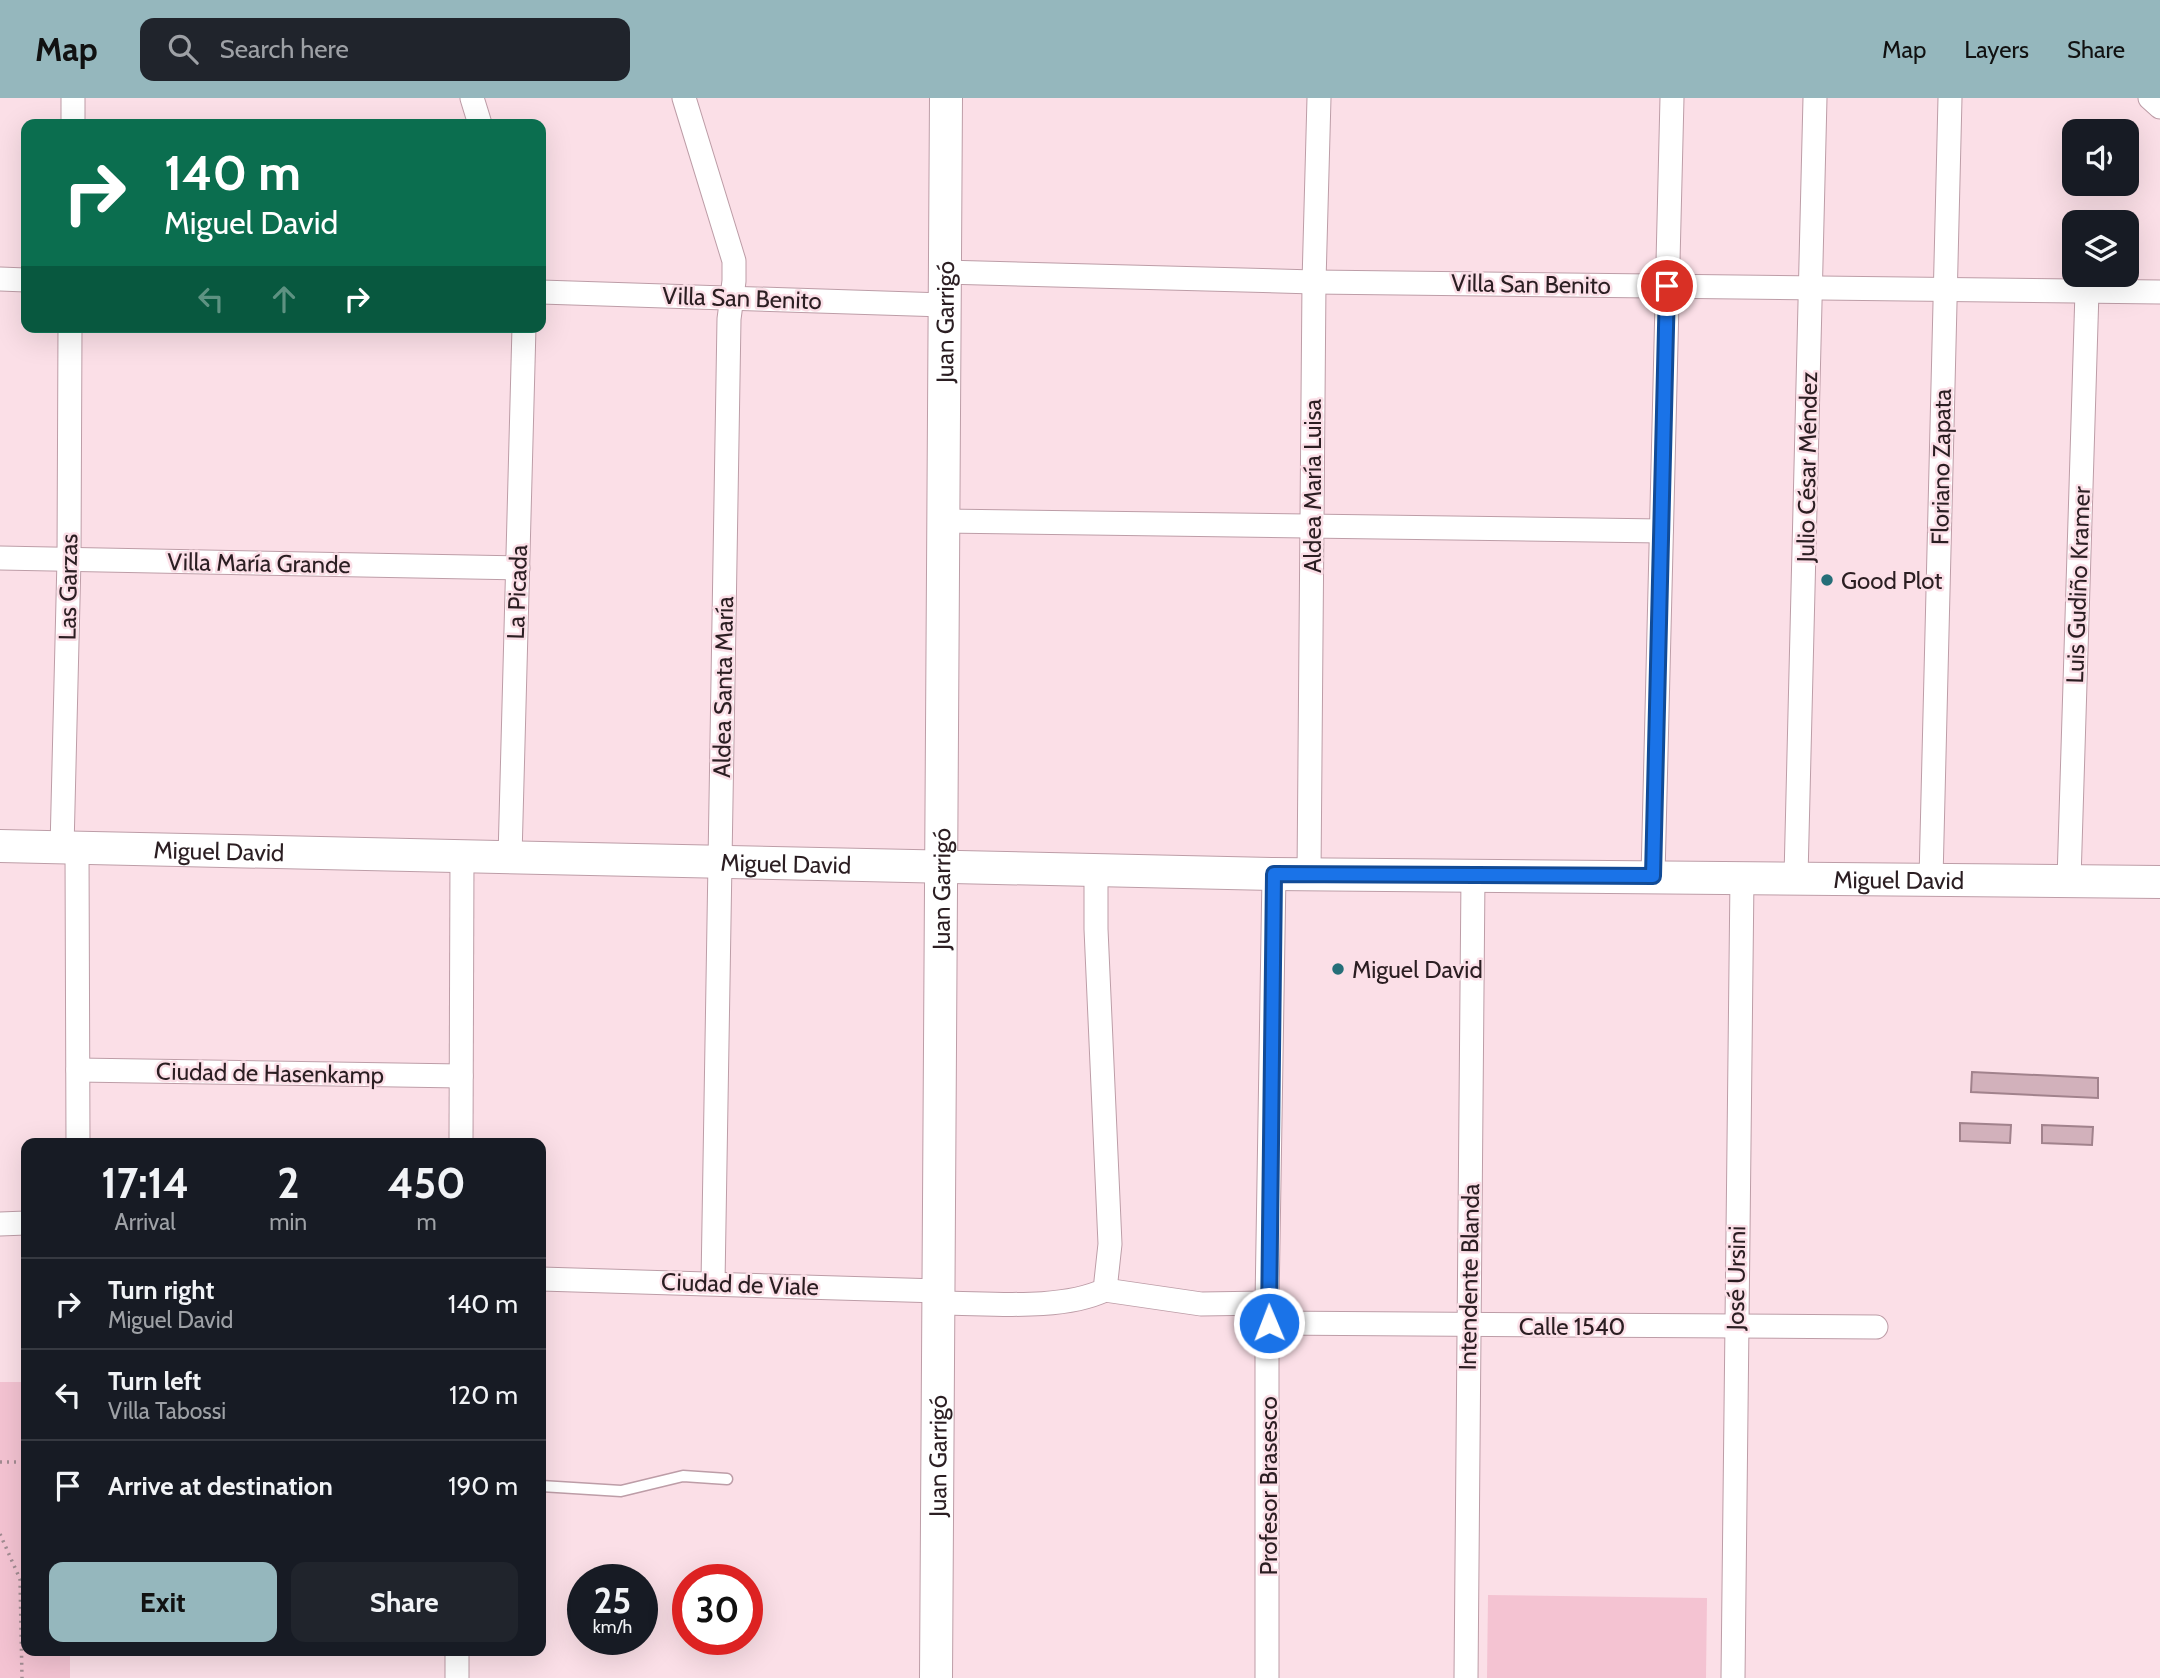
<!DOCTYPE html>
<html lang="en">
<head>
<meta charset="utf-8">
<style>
  :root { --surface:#171b24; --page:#20242c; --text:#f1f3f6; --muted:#9ea1a6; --line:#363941; --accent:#95b7bd }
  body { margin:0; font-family:Cabin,sans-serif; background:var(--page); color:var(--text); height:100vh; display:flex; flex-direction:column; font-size:26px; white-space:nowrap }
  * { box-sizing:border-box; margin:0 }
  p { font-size:23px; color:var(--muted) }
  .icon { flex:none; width:38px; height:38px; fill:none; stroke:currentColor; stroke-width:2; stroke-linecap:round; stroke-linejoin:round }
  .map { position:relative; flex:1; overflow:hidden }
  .sheet { position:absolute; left:21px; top:1040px; width:525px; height:518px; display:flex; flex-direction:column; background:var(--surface); border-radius:14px; box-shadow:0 7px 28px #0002 }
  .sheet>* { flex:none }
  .top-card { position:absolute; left:21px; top:21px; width:525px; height:214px; border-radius:14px; box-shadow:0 7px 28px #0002; background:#0b6e4f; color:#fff; overflow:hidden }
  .buttons { position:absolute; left:2062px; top:21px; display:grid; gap:14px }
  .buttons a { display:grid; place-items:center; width:77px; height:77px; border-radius:14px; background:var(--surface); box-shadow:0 7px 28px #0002; font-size:35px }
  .speed { position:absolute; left:567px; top:1466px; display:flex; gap:14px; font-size:35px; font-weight:700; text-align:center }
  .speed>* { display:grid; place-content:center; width:91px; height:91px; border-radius:50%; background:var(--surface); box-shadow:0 7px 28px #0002; line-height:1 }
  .speed small { font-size:18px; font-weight:400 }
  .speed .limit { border:10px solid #d22; background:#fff; color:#111 }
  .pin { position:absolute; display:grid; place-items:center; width:60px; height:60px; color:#fff; margin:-30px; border:4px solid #fff; border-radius:50%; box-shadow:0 2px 7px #0007 }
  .me { position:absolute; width:77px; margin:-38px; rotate:359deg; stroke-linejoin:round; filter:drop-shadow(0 0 5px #0008) }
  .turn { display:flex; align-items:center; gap:24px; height:147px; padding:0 28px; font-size:32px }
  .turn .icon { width:91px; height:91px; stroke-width:2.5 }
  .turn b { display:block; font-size:49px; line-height:60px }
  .lanes { display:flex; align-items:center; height:66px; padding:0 28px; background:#0003; justify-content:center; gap:35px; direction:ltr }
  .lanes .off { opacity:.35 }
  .eta { display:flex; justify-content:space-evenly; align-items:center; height:119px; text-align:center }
  .eta b { font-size:42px; font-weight:800; line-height:49px }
  .action { display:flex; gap:14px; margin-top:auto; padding:14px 28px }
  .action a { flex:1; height:80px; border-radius:14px; background:var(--accent); color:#111; font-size:28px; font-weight:800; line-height:80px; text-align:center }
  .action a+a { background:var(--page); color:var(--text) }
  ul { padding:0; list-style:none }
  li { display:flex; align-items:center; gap:21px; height:91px; padding:0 28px; border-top:2px solid var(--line) }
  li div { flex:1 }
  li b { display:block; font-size:26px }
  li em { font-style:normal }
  header { display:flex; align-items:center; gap:42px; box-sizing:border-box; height:98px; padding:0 35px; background:var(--accent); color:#111 }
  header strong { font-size:33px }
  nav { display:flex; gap:38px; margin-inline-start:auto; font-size:24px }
  .search { width:490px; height:63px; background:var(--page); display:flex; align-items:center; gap:18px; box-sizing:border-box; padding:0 24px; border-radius:14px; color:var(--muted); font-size:26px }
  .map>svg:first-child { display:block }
</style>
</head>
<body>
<header>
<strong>Map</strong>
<div class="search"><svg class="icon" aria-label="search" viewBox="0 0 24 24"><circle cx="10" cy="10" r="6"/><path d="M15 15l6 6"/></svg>Search here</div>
<nav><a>Map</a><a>Layers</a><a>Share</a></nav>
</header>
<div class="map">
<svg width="2160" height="1580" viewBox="0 0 2160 1580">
  <rect width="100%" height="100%" fill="#fbdfe7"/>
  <g fill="#f4c3d2">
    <polygon points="0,1284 26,1284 26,1552 70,1552 70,1580 0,1580"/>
    <polygon points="1488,1497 1707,1500 1706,1580 1487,1580"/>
  </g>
  <g fill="#d2b1bb" stroke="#a1828c" stroke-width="2">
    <polygon points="1972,974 2098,980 2098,1000 1971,994"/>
    <polygon points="1960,1025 2011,1027 2010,1045 1960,1043"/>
    <polygon points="2042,1027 2093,1029 2092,1047 2042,1045"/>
  </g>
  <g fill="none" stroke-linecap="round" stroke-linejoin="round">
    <g stroke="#bd9da7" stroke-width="13">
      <polyline id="lane" points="541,1388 621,1393 683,1378 727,1381"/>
    </g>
    <g stroke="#bd9da7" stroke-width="25">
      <g id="street">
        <polyline points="472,0 480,26"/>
        <polyline points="684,0 734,163 734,183 729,221 713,1185"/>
        <polyline points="2150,0 2160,9"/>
        <polyline points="73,26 73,0"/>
        <polyline points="944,174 1314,184 2160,194"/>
        <polyline points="0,181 26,182"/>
        <polyline points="541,194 944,207"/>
        <polyline points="943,423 1661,433"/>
        <polyline points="0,460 518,470"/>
        <polyline points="62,750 69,461 70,229"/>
        <polyline points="77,750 78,1045"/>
        <polyline points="510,759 524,229"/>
        <polyline points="1309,777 1314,184 1319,0"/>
        <polyline points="1653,778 1672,0"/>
        <polyline points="1796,779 1815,0"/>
        <polyline points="1931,781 1950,0"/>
        <polyline points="2069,782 2087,193"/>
        <polyline points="78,972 461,978"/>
        <polyline points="461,1045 462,758"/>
        <polyline points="0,1126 26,1125"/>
        <polyline points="541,1181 939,1193"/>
        <polyline points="1105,1192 1201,1206 1267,1205"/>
        <path d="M 940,1205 C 990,1205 1060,1213 1105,1192 L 1110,1146 L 1096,831 L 1096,773"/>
        <polyline points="1269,1225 1876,1229"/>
        <polyline points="457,1552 457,1580"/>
        <polyline points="1267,1580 1267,1205 1274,776"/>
        <polyline points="1466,1580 1473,778"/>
        <polyline points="1733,1580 1742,779"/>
      </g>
    </g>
    <g stroke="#bd9da7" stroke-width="34">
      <g id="secondary">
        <path id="s1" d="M 0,748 L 1274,776 L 2160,784"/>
        <path id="s2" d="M 936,1580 L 946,0"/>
      </g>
    </g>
    <g stroke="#a28c92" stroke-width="3.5" stroke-dasharray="2 5" stroke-linecap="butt">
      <polyline points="0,1364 16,1364"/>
      <polyline points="0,1436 20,1481 22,1580"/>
    </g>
    <use href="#lane" stroke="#fff" stroke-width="10"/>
    <use href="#street" stroke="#fff" stroke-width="23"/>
    <use href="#secondary" stroke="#fff" stroke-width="32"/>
  </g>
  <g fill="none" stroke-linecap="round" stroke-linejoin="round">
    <g stroke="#114b97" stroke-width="18">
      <polyline id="route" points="1269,1225 1274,776 1653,778 1667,188"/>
    </g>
    <use href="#route" stroke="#1a73e8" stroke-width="12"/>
  </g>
  <g fill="#256e78" stroke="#fbdfe7" stroke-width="2.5">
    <circle cx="1827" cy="482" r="7"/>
    <circle cx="1338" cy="871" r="7"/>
  </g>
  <g text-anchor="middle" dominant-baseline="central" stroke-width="5" stroke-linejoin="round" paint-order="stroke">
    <g font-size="24" fill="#2b1e22" stroke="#fbdfe7">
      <text transform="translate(1531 186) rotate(1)">Villa San Benito</text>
      <text transform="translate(742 200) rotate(2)">Villa San Benito</text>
      <text stroke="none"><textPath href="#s2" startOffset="1356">Juan Garrigó</textPath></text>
      <text transform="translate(1807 369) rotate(-89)">Julio César Méndez</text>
      <text transform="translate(1941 369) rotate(-89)">Floriano Zapata</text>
      <text transform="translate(1312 388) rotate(-90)">Aldea María Luisa</text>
      <text transform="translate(259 465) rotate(1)">Villa María Grande</text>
      <text transform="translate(2078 487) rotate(-88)">Luis Gudiño Kramer</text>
      <text transform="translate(68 489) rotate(-89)">Las Garzas</text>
      <text transform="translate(517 494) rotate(-88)">La Picada</text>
      <text transform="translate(723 589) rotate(-89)">Aldea Santa María</text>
      <text stroke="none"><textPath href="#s1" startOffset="219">Miguel David</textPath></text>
      <text stroke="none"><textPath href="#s1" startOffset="786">Miguel David</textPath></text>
      <text stroke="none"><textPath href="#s1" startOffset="1899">Miguel David</textPath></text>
      <text stroke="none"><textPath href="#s2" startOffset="789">Juan Garrigó</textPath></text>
      <text transform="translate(270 975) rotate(1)">Ciudad de Hasenkamp</text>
      <text transform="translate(1469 1179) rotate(-89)">Intendente Blanda</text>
      <text transform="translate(1736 1180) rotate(-89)">José Ursini</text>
      <text transform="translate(740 1186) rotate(2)">Ciudad de Viale</text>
      <text x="1572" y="1228">Calle 1540</text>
      <text stroke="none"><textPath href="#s2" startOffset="222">Juan Garrigó</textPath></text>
      <text transform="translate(1268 1388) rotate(-90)">Profesor Brasesco</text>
    </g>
    <g font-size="24" fill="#2b1e22" stroke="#fbdfe7" text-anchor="start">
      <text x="1841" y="482">Good Plot</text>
      <text x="1352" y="871">Miguel David</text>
    </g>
  </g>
</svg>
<div class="buttons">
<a><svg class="icon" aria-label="sound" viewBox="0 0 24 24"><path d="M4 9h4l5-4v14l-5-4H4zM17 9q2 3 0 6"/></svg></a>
<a><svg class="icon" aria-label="layers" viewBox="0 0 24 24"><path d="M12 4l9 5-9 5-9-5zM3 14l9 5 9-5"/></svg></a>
</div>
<div class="speed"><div>25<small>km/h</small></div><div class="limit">30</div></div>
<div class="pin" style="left:1667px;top:188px;background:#d93025"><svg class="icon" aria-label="arrive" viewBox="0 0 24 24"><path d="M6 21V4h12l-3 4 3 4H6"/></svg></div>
<svg class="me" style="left:1269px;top:1225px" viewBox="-20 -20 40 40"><circle r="17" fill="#1a73e8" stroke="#fff" stroke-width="3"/><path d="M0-11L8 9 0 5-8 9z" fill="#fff"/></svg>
<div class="top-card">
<div class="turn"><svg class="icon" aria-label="right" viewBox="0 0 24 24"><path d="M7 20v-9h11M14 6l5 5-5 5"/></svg><div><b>140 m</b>Miguel David</div></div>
<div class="lanes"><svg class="icon off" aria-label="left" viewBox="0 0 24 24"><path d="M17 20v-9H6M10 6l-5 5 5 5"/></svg><svg class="icon off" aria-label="ahead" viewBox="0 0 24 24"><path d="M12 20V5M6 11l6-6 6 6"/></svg><svg class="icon" aria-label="right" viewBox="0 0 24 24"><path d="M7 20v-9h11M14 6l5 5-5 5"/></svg></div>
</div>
<section class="sheet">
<div class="eta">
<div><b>17:14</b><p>Arrival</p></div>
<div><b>2</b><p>min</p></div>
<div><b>450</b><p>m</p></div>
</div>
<ul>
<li><svg class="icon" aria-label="right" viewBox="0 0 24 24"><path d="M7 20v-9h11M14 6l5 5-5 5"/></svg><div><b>Turn right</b><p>Miguel David</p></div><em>140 m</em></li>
<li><svg class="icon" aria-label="left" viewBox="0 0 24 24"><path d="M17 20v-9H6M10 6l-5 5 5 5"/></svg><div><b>Turn left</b><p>Villa Tabossi</p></div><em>120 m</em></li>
<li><svg class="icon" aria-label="arrive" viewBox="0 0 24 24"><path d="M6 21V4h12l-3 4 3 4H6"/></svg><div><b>Arrive at destination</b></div><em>190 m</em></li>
</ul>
<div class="action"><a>Exit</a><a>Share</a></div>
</section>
</div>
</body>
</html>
